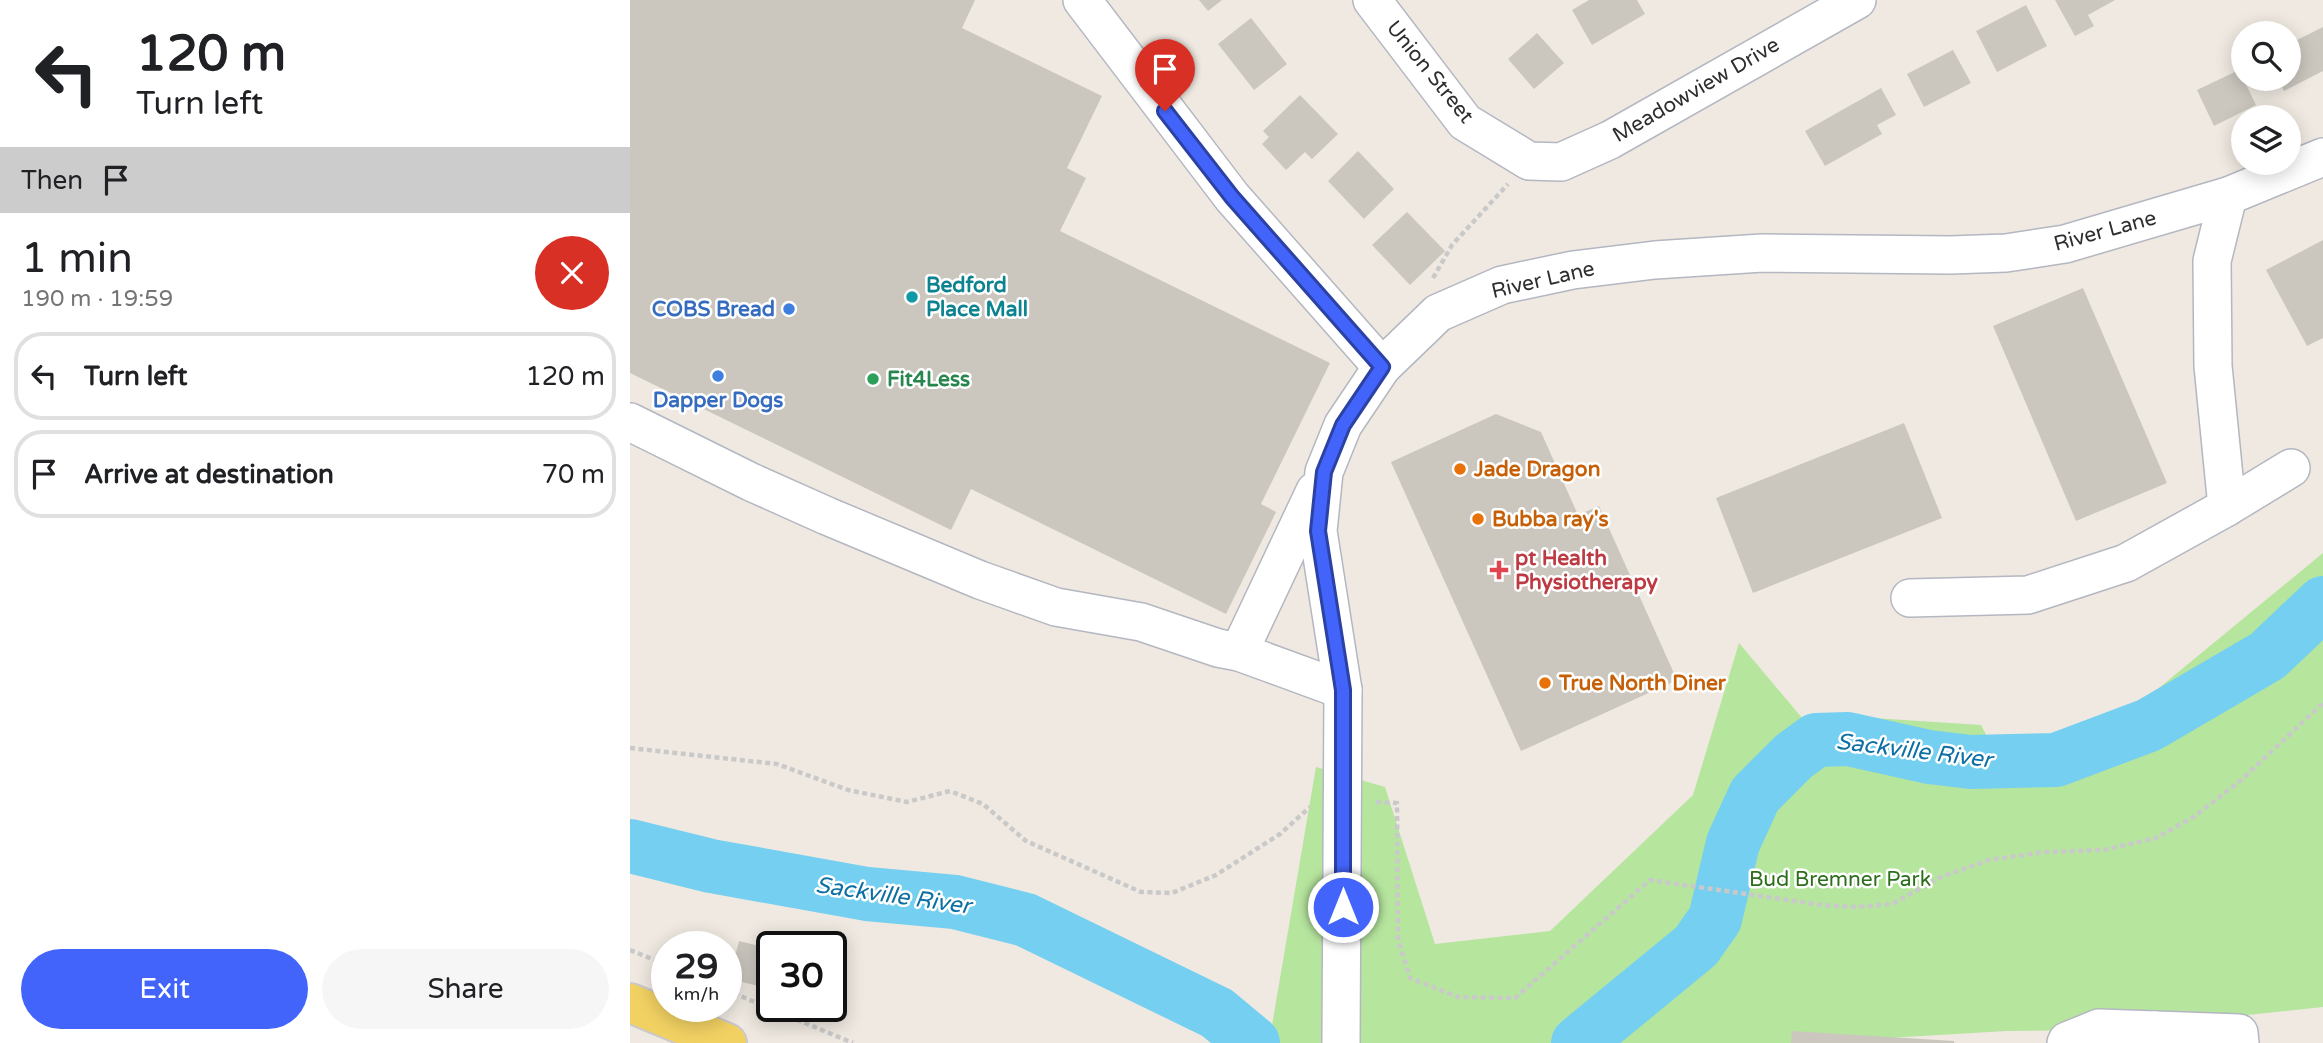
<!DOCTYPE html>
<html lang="en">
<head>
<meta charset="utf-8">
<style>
  :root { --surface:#fff; --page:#f6f6f6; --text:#202124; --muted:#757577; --line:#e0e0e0; --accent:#4264fb }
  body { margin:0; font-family:"Varela Round",sans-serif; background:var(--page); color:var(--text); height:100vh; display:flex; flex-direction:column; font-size:26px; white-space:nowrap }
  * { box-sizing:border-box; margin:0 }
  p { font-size:23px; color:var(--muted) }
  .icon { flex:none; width:38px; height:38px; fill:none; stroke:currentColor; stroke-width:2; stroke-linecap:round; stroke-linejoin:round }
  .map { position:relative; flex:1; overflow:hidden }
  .panel { display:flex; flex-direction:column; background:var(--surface); width:630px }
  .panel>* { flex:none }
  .top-card { background:#fff; color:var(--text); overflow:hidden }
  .tools { position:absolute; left:1601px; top:21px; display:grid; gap:14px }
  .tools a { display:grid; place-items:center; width:70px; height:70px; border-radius:50%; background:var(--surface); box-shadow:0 4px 18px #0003; font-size:35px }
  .speed { position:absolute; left:21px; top:931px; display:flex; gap:14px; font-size:35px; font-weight:700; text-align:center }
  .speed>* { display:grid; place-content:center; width:91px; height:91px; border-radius:50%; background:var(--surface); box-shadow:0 4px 18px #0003; line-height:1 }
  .speed small { font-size:18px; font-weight:400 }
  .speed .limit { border:4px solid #111; border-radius:10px; background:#fff; color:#111 }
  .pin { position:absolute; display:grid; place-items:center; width:60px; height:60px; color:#fff; margin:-72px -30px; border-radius:50% 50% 50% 0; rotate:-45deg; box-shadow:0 0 7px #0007 }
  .pin .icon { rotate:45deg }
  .me { position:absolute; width:77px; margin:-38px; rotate:0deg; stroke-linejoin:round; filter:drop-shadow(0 0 5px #0008) }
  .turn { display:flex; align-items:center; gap:24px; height:147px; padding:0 21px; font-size:32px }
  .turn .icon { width:91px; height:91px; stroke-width:2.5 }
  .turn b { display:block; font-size:49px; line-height:60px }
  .then { display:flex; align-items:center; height:66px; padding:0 21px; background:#0003; gap:14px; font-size:26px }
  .round { display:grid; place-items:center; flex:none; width:74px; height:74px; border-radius:37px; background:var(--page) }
  .overview { display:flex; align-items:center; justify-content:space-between; height:119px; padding:0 21px }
  h1 { font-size:42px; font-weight:600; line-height:52px }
  .cta { display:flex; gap:14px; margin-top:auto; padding:14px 21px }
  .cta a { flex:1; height:80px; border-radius:42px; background:var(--accent); color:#fff; font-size:28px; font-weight:600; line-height:80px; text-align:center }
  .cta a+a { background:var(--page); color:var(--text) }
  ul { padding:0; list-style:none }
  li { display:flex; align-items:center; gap:21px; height:88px; margin:0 14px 10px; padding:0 7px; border:4px solid var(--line); border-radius:28px }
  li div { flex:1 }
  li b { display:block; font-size:26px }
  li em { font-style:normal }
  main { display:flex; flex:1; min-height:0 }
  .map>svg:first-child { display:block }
</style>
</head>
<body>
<main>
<section class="panel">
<div class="top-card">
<div class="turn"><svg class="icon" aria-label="left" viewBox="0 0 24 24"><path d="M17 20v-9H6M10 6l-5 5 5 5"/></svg><div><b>120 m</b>Turn left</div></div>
<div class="then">Then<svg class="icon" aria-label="arrive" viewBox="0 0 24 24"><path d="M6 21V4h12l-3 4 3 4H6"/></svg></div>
</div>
<div class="overview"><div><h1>1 min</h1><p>190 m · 19:59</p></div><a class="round" style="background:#d93025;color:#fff"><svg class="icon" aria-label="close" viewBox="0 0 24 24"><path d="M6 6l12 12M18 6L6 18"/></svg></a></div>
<ul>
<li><svg class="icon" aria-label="left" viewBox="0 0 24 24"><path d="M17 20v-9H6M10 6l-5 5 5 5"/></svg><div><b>Turn left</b></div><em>120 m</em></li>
<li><svg class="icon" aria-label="arrive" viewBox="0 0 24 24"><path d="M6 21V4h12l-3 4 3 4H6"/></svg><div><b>Arrive at destination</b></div><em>70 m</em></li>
</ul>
<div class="cta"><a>Exit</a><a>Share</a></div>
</section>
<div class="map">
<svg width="1693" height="1043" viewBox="0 0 1693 1043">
  <rect width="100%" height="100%" fill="#efe9e1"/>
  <polygon fill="#b6e59e" points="1693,553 1693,1007 1474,1030 1377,1031 1172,1043 639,1043 686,767 755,787 805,944 920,931 1063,795 1109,643 1173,719 1243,718 1351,725 1372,765 1418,752 1507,706"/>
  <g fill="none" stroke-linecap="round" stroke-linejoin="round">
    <g stroke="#75cff0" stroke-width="54">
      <polyline points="0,846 81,866 237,894 325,902 396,920 587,1013 623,1043"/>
      <polyline points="948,1043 1066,946 1085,919 1103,843 1125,795 1164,756 1186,740 1218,739 1299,757 1341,762 1426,760 1519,725 1637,656 1693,603"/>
    </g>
  </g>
  <g fill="#cbc7bf">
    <polygon points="0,0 345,0 332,28 472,96 437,168 456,178 430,231 700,363 631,504 646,512 596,614 341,489 321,530 0,373"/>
    <polygon points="569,0 592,0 578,11"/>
    <polygon points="959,0 1007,0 1015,14 962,45 942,10"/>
    <polygon points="1425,0 1485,0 1458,15 1464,26 1445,36"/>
    <polygon points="1396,5 1417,46 1367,72 1346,31"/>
    <polygon points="621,18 657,64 624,90 588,44"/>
    <polygon points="1693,27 1693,71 1654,91 1648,79 1659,79 1659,44"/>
    <polygon points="907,33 934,63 904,89 878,59"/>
    <polygon points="1323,50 1341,83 1294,107 1277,74"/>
    <polygon points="1609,70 1626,105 1584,126 1567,90"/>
    <polygon points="1251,88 1266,115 1247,125 1252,134 1195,166 1175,131"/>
    <polygon points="670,95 708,134 682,159 675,152 656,170 632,144 639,137 633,131"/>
    <polygon points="728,151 764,189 734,219 698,181"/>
    <polygon points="777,212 815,251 780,285 742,245"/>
    <polygon points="1693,240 1693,338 1677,346 1636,270"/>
    <polygon points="1453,288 1537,483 1446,521 1363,326"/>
    <polygon points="866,414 911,432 948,515 969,506 1047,680 891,751 761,462"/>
    <polygon points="1274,423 1312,518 1123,593 1086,498"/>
    <polygon points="109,941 142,949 142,989 99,979"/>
    <polygon points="1162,1031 1324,1041 1324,1043 1161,1043"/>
  </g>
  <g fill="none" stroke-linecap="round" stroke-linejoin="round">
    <g stroke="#b4b7c1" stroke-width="40">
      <g id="minor">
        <polyline points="452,0 602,197 752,367"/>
        <polyline points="742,0 835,122 899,161 931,162 980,140 1227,0"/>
        <polyline points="0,422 121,482 197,516 350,580 426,607 511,622 588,648 609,652 713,690"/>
        <polyline points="1597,507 1583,366 1582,261 1598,196"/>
        <polyline points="1280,598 1398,595 1496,563 1597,507 1661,468"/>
        <polyline points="609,652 685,491"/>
        <polyline points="711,1043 713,690 688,531 694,472 713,425 752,367 808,313 872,285 943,270 1025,260 1132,253 1321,255 1376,253 1435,244 1598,196 1693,157"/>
        <polyline points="1436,1043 1437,1041 1469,1028 1525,1030"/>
        <polyline points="1524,1043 1525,1030 1609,1033 1610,1043"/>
      </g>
    </g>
    <g stroke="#c9c9c9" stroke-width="42">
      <polyline id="major" points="0,1003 97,1043"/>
    </g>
    <g stroke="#c9c9c9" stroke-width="4.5" stroke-dasharray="5 3.5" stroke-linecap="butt">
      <polyline points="803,278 822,245 878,184"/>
      <polyline points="0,748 147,764 218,790 277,802 320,791 353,804 396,841 511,892 542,893 586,875 650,834 680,807"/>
      <polyline points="746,802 767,803 768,940 780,978 828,997 885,998 1020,880 1192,905 1227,907 1262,904 1311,877 1359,860 1414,852 1473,850 1526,838 1565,816 1610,781 1693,703"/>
      <polyline points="0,950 37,965"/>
      <polyline points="96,990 223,1043"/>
    </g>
    <use href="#minor" stroke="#fff" stroke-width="37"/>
    <use href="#major" stroke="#f2d163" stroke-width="38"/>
  </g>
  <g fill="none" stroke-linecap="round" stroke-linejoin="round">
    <g stroke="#2b41a3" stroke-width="18">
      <polyline id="route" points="535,111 602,197 752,367 713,425 694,472 688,531 713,690 713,907"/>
    </g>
    <use href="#route" stroke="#4264fb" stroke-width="12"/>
  </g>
  <circle fill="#0f9aa8" stroke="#fff" stroke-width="2.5" cx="282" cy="297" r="7"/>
  <g fill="#3f7fe0" stroke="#fff" stroke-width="2.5">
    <circle cx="159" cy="309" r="7"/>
    <circle cx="88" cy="376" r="7"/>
  </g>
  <circle fill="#2e9e5b" stroke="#fff" stroke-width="2.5" cx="243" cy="379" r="7"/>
  <g fill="#e8710a" stroke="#fff" stroke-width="2.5">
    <circle cx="830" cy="469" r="7"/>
    <circle cx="848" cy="519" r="7"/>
    <circle cx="915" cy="683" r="7"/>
  </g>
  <path fill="#e0444e" stroke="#fff" stroke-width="2.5" d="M865.5 559.5h7v7h7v7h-7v7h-7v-7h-7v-7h7z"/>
  <g text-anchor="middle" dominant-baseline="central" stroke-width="5" stroke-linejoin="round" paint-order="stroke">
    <g font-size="21" fill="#2e2e2e" stroke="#fff">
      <text transform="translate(800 72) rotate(51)">Union Street</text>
      <text transform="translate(1066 90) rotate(-30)">Meadowview Drive</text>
      <text transform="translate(1475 231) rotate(-15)">River Lane</text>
      <text transform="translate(913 280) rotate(-13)">River Lane</text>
    </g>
    <g font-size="21" font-weight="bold" fill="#0d838f" stroke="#fff" text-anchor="start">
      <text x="296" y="285">Bedford<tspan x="296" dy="24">Place Mall</tspan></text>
    </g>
    <g font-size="21" font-weight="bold" fill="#366cbe" stroke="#fff" text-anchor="end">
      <text x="145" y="309">COBS Bread</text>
      <text x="88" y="400" text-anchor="middle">Dapper Dogs</text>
    </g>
    <g font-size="21" font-weight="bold" fill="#27864d" stroke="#fff" text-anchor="start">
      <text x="257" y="379">Fit4Less</text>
    </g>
    <g font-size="21" font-weight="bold" fill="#c56008" stroke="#fff" text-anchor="start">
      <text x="844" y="469">Jade Dragon</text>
      <text x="862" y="519">Bubba ray's</text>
      <text x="929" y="683">True North Diner</text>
    </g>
    <g font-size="21" font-weight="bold" fill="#be3a42" stroke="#fff" text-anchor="start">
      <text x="885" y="558">pt Health<tspan x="885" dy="24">Physiotherapy</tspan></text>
    </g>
    <g font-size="21" fill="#2c6e1b" stroke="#fff">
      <text x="1210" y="879">Bud Bremner Park</text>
    </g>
    <g font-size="23" font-style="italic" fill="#0d6fa3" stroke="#fff">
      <text transform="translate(1284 751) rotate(7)">Sackville River</text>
      <text transform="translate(263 896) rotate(8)">Sackville River</text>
    </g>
  </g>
</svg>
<div class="tools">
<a><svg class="icon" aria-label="search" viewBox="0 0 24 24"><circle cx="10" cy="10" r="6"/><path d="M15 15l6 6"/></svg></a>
<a><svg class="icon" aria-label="layers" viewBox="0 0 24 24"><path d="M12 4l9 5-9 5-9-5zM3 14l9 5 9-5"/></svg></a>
</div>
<div class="speed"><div>29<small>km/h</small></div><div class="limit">30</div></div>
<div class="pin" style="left:535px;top:111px;background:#d93025"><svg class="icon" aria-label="arrive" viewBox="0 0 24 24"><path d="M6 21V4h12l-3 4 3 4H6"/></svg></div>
<svg class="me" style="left:713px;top:907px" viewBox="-20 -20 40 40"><circle r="17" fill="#4264fb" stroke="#fff" stroke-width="3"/><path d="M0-11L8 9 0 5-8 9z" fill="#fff"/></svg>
</div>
</main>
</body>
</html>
